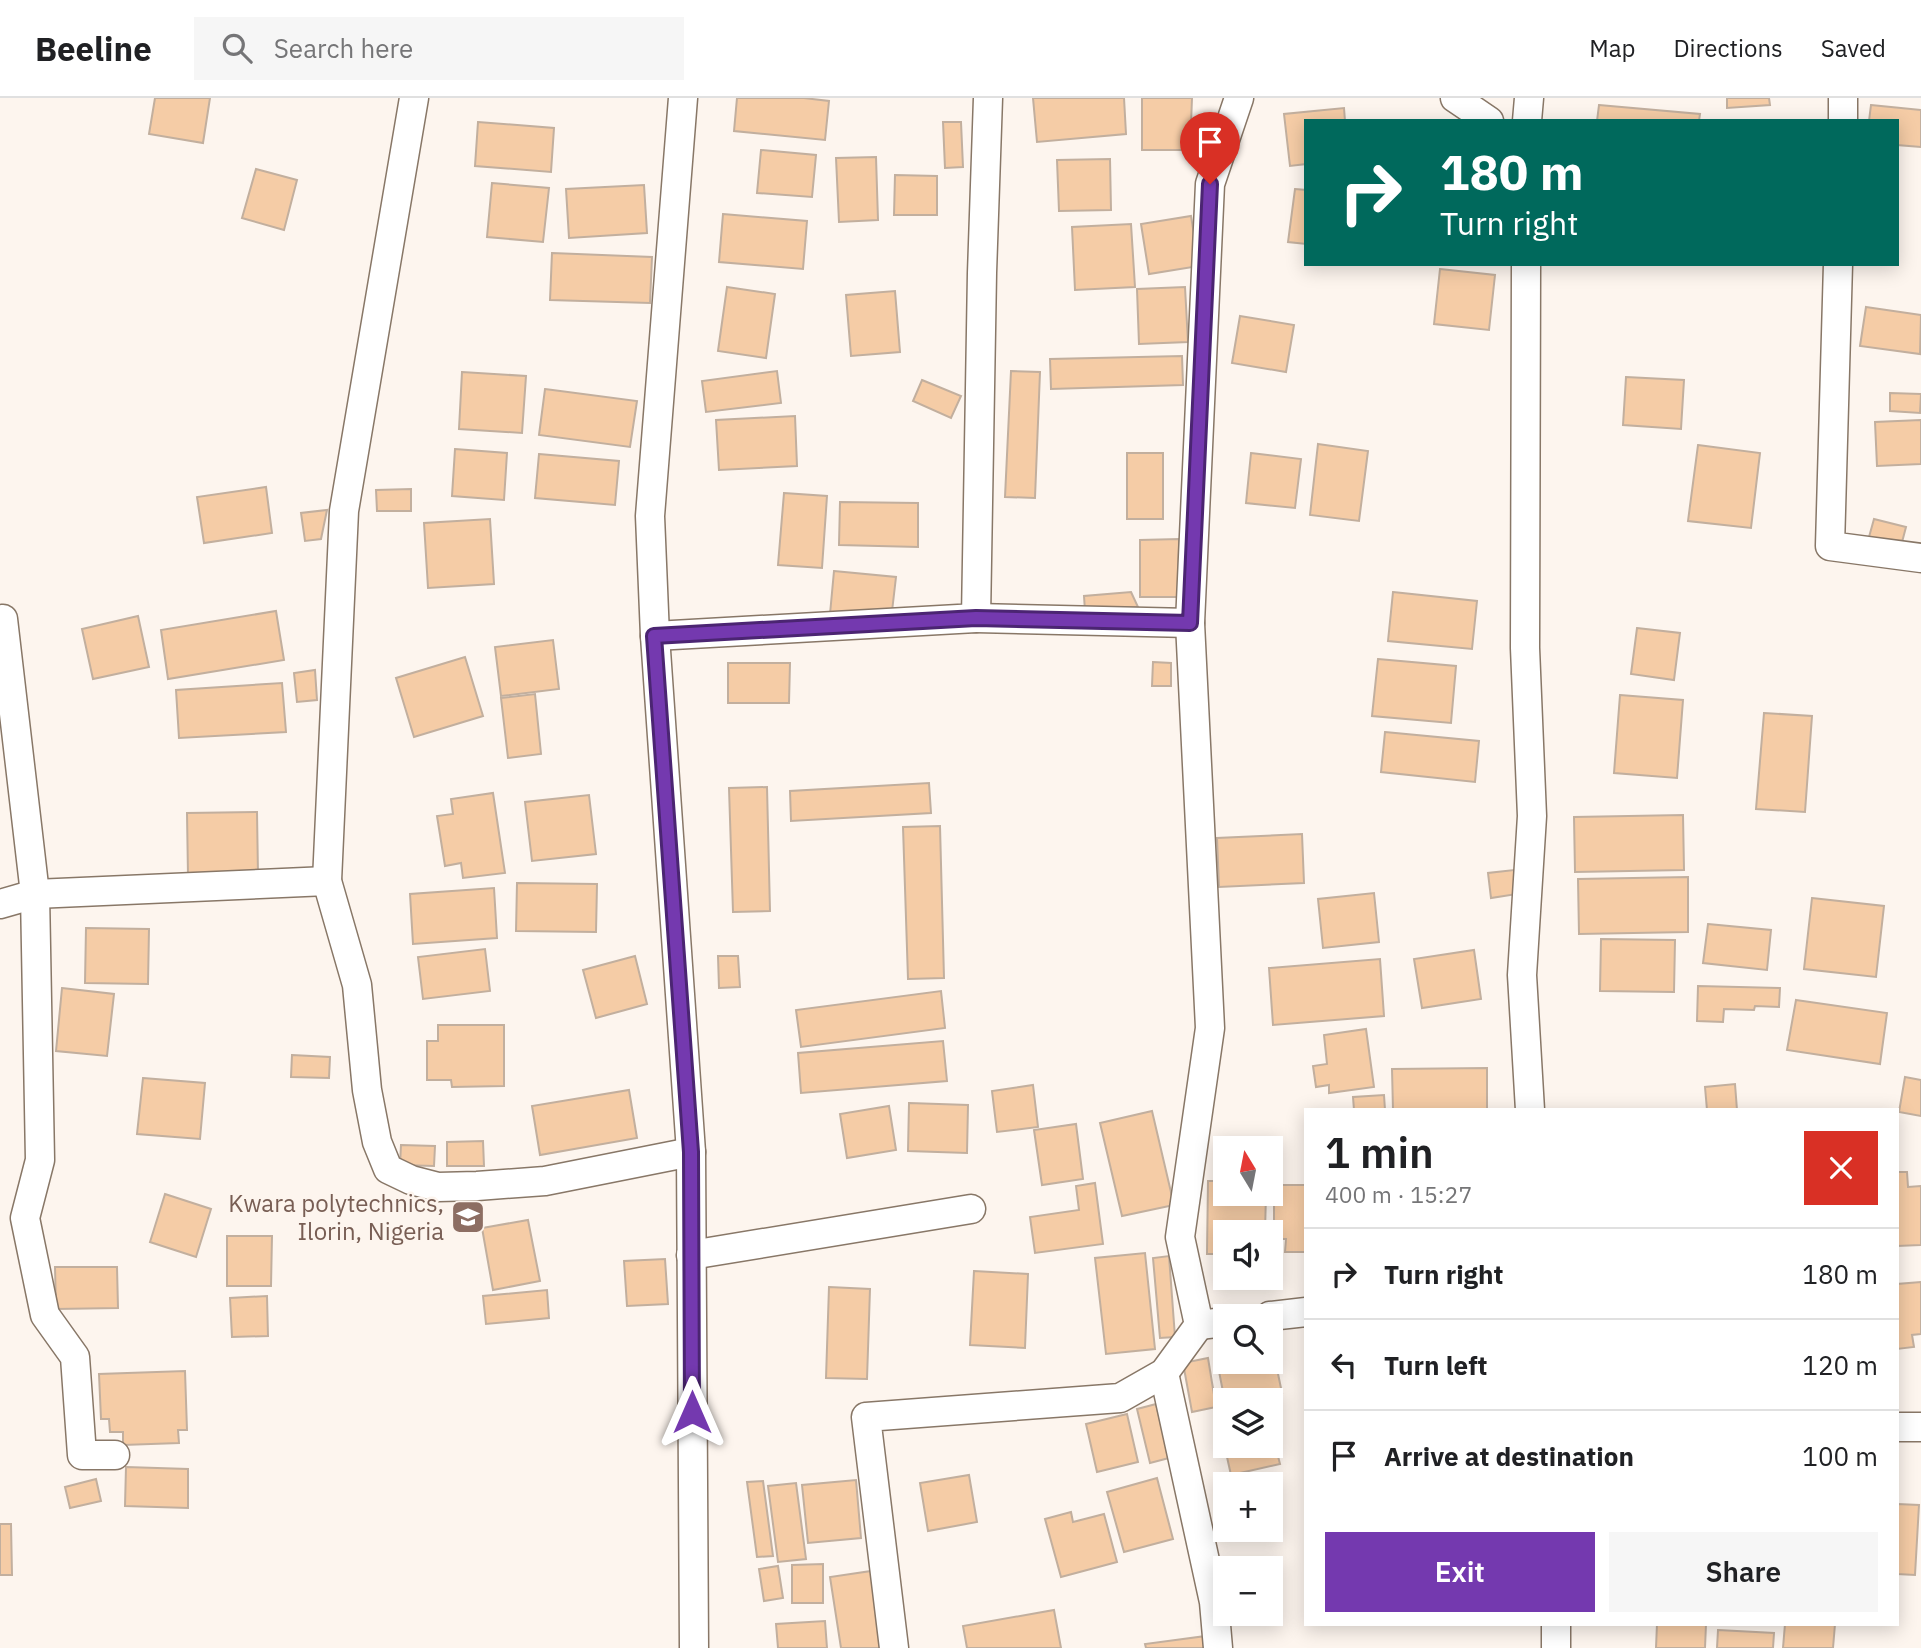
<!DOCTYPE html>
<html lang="en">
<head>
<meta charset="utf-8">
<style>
  :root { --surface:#fff; --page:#f6f6f6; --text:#202124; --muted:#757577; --line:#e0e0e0; --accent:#7439af }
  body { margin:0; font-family:"IBM Plex Sans",sans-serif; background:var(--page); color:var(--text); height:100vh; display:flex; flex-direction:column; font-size:26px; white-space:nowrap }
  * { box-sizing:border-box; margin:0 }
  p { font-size:23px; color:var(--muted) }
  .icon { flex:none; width:38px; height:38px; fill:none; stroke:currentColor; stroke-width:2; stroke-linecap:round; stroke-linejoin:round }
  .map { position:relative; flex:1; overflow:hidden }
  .details { position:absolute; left:1304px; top:1010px; width:595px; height:518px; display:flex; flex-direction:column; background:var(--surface); border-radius:0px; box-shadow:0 4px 18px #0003 }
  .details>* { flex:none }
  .hud { position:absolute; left:1304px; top:21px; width:595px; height:147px; border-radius:0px; box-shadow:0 4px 18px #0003; background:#00695c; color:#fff; overflow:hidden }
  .needle { width:46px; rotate:350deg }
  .tools { position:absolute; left:1213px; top:1038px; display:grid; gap:14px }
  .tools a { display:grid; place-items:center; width:70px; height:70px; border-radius:0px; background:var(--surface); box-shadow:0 4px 18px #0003; font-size:35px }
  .pin { position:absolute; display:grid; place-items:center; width:60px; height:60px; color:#fff; margin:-72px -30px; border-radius:50% 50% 50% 0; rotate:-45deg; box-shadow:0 0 7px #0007 }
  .pin .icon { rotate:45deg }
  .me { position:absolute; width:77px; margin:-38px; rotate:0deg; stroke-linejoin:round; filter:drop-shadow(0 0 5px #0008) }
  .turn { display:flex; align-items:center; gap:24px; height:147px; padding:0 21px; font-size:32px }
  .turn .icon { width:91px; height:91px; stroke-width:2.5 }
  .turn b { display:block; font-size:49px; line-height:60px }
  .round { display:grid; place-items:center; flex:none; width:74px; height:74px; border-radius:0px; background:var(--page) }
  .overview { display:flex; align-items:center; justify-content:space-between; height:119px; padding:0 21px }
  h1 { font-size:42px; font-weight:600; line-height:52px }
  .primary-button { display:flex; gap:14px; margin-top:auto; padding:14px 21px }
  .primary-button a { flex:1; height:80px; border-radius:0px; background:var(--accent); color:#fff; font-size:28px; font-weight:600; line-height:80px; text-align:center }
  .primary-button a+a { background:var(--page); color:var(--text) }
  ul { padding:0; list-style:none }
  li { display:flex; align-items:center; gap:21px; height:91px; padding:0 21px; border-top:2px solid var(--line) }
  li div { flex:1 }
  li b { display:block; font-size:26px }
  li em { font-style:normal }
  header { display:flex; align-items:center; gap:42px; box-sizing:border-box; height:98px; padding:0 35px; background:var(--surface); border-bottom:2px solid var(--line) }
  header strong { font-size:33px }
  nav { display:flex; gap:38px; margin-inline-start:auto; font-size:24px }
  .search { width:490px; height:63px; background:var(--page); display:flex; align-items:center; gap:18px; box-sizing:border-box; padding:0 24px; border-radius:0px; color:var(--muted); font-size:26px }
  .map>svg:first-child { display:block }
</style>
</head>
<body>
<header>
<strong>Beeline</strong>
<div class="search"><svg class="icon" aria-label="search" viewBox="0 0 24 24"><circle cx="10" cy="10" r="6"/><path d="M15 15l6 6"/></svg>Search here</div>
<nav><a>Map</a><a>Directions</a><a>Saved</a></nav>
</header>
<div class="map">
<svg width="1921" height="1550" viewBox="0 0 1921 1550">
  <rect width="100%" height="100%" fill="#fdf5ee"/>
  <g fill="#f5cca6" stroke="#c2af9e" stroke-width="2">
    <polygon points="155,0 210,0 203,45 149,36"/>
    <polygon points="737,0 804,0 829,3 825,42 734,33"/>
    <polygon points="1033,0 1124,0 1126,36 1037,44"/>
    <polygon points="1142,0 1192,0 1190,52 1142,52"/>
    <polygon points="1727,0 1769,0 1770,7 1727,10"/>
    <polygon points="1599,7 1700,16 1699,23 1597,23"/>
    <polygon points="1871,7 1921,12 1921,49 1897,47 1897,23 1869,23"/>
    <polygon points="1344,10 1345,23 1306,23 1306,66 1290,68 1284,16"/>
    <polygon points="478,24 554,30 551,74 475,68"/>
    <polygon points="943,24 961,24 963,69 945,70"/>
    <polygon points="761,52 816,57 812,99 757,95"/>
    <polygon points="876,59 878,122 839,124 836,60"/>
    <polygon points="1110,61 1111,112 1059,113 1057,62"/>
    <polygon points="256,71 297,82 284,132 242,120"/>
    <polygon points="895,77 937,78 937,117 894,117"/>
    <polygon points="492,85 549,90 543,144 487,139"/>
    <polygon points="644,87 647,135 569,140 566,91"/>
    <polygon points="1295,91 1306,92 1306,146 1288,144"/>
    <polygon points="723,116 807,123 803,171 719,164"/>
    <polygon points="1191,118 1199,168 1149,176 1141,126"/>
    <polygon points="1131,126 1135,189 1075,192 1072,129"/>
    <polygon points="552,155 652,159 650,205 550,202"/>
    <polygon points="1440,171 1495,177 1489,232 1434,226"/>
    <polygon points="727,189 775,196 766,260 718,253"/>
    <polygon points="1185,189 1188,244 1139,246 1137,191"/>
    <polygon points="895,193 900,254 851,258 846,197"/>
    <polygon points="1866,209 1921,217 1920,256 1860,248"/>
    <polygon points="1240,218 1294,227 1286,274 1232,265"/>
    <polygon points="1182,258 1183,287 1051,291 1050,261"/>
    <polygon points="777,273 781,305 706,314 702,283"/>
    <polygon points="1011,273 1040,274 1035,400 1005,399"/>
    <polygon points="462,274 526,278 522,335 459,331"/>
    <polygon points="1626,279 1684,282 1681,331 1623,327"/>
    <polygon points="922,282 961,298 951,320 913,303"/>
    <polygon points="545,291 637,303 630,349 539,337"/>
    <polygon points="1890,295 1921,296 1920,315 1890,313"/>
    <polygon points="795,318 797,368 719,372 716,322"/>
    <polygon points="1921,322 1921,366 1877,368 1875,324"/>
    <polygon points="1318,346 1368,353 1359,423 1310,417"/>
    <polygon points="1698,347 1760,355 1751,430 1688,423"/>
    <polygon points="455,351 507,355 504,402 452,398"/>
    <rect x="1127" y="355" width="36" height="66"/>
    <polygon points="1251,355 1301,361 1295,410 1246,405"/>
    <polygon points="539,356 619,363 615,407 535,400"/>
    <polygon points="266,389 272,435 204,445 197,399"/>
    <polygon points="411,391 411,413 377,413 376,392"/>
    <polygon points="784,395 827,398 822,470 778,467"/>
    <polygon points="840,404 918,405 918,449 839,447"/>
    <polygon points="327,412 321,441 305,443 301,415"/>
    <polygon points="490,421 494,486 428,490 424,425"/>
    <polygon points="1874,421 1906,429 1901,448 1869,439"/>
    <polygon points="1179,441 1178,499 1140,499 1140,442"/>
    <polygon points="834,473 896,479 891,522 830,516"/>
    <polygon points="1131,494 1138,509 1085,513 1084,498"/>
    <polygon points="1393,494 1477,503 1472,551 1388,543"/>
    <polygon points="276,513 284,562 168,581 161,532"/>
    <polygon points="138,518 149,569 93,581 82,531"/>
    <polygon points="1637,530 1680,535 1674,582 1631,576"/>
    <polygon points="553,542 559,591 501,598 495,549"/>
    <polygon points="465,559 483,618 414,639 396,580"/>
    <polygon points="1378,561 1456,568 1451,625 1372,618"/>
    <polygon points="1153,564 1171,565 1171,588 1152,588"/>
    <polygon points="728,565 790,565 789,605 728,605"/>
    <polygon points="315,572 317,602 297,604 294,575"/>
    <polygon points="282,585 286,634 179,640 176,592"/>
    <polygon points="535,596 541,656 508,660 501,600"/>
    <polygon points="1620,597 1683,602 1677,680 1614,675"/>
    <polygon points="1764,615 1812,618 1805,714 1756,711"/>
    <polygon points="1385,634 1479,643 1475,684 1381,674"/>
    <polygon points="929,685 931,715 791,723 790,693"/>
    <polygon points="767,689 770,813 733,814 729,690"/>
    <polygon points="493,695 505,775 463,780 461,765 445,768 437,718 453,716 451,701"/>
    <polygon points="589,697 596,756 532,763 525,704"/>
    <polygon points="257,714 258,777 188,778 187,715"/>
    <polygon points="1683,717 1684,772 1575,774 1574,719"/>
    <polygon points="940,728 944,880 908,881 903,729"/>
    <polygon points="1302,736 1304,785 1219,789 1217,740"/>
    <polygon points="1514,772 1517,796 1491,800 1488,775"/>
    <polygon points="1688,779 1688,834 1579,836 1578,781"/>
    <polygon points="517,785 597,786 596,834 516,833"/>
    <polygon points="494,790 497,840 413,846 410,796"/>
    <polygon points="1374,795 1379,844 1323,850 1318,801"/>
    <polygon points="1812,800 1884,808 1876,879 1804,871"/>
    <polygon points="1708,826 1771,832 1767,872 1703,865"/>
    <polygon points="86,830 149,831 148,886 85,885"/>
    <polygon points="1601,841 1675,842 1674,894 1600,893"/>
    <polygon points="485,851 490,893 423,901 418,859"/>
    <polygon points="1474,852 1481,901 1422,910 1414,861"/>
    <polygon points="635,858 647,906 596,920 583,872"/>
    <polygon points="718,858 738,858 740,889 719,890"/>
    <polygon points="1380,861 1384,918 1273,927 1269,870"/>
    <polygon points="1698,888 1780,890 1779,909 1755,908 1754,912 1724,911 1723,924 1697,923"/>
    <polygon points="62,890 114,896 107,958 56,953"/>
    <polygon points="941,893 945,930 801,949 796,912"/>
    <polygon points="1796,902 1887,915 1880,966 1787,952"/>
    <polygon points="438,927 504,927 504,988 452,989 451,982 427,982 427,943 438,943"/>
    <polygon points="1366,931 1374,989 1329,995 1329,987 1316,989 1313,968 1327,966 1324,937"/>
    <polygon points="943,943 947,983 801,995 798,955"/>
    <polygon points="292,957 330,959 329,980 291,979"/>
    <polygon points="1487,970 1487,1012 1393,1012 1392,971"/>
    <polygon points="1905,979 1921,982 1921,1018 1899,1014"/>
    <polygon points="143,980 205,985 200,1041 137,1036"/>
    <polygon points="1735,986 1737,1012 1707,1012 1705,989"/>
    <polygon points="1033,987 1038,1029 997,1034 992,993"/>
    <polygon points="629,992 637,1040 540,1057 532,1008"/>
    <polygon points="1384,997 1385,1012 1354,1012 1353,999"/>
    <polygon points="909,1005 968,1007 967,1055 908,1053"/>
    <polygon points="889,1008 896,1052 847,1060 840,1016"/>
    <polygon points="1152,1013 1174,1107 1122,1118 1100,1025"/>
    <polygon points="1076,1026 1083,1081 1042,1087 1034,1032"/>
    <polygon points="483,1043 484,1068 447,1068 447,1044"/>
    <polygon points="401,1047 435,1048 434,1068 400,1067"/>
    <polygon points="1897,1074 1907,1074 1908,1089 1921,1088 1921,1147 1897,1148"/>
    <polygon points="1208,1083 1225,1083 1225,1096 1266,1096 1265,1134 1225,1134 1225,1156 1207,1156"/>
    <polygon points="1095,1085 1103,1146 1035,1155 1030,1119 1079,1112 1076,1088"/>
    <polygon points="1274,1087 1306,1087 1306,1154 1285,1154 1286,1141 1274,1141"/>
    <polygon points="165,1096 211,1111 196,1159 150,1144"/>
    <polygon points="528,1122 540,1183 493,1192 482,1130"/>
    <polygon points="227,1138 272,1138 271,1188 227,1188"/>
    <polygon points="1145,1155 1155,1251 1106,1256 1095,1160"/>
    <polygon points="1169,1158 1175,1239 1160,1240 1153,1160"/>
    <polygon points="665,1161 668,1206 627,1208 624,1163"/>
    <polygon points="55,1169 117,1169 118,1210 56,1211"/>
    <polygon points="974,1173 1028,1176 1025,1250 970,1247"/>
    <polygon points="1921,1184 1921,1236 1912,1237 1914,1249 1897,1251 1897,1186"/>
    <polygon points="829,1189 870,1191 867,1281 826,1280"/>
    <polygon points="547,1192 549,1220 486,1226 483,1198"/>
    <polygon points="267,1198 268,1238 232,1239 230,1200"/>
    <polygon points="1270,1247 1272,1247 1282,1295 1243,1302 1225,1302 1225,1304 1216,1258 1225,1256 1225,1264 1270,1264"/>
    <polygon points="1208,1260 1216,1309 1192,1314 1183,1265"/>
    <polygon points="185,1273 187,1332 178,1332 179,1345 123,1347 123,1334 110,1334 109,1321 101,1321 99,1276"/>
    <polygon points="1156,1306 1169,1360 1150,1365 1137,1311"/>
    <polygon points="1127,1316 1138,1364 1097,1374 1086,1326"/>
    <polygon points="1225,1322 1225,1348 1270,1348 1270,1327 1280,1366 1231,1377 1219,1323"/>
    <polygon points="126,1369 188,1371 188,1410 125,1408"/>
    <polygon points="969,1377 977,1424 928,1433 920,1385"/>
    <polygon points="1157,1380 1173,1441 1124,1454 1107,1394"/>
    <polygon points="96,1381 101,1403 70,1410 65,1389"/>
    <polygon points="856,1382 861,1440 808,1445 802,1387"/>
    <polygon points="763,1383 773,1458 757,1459 747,1384"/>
    <polygon points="796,1385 806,1461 778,1464 768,1388"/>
    <polygon points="1897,1406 1919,1407 1915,1477 1897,1476"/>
    <polygon points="1071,1414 1073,1424 1104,1416 1117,1464 1061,1479 1045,1421"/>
    <polygon points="0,1426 11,1426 12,1477 0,1477"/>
    <polygon points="823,1466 823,1505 792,1505 792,1467"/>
    <polygon points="778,1468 783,1500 764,1503 759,1471"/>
    <polygon points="878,1472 890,1550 841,1550 830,1479"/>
    <polygon points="1054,1512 1061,1550 967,1550 963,1528"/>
    <polygon points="825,1523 827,1550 778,1550 776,1526"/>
    <polygon points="1657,1526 1706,1526 1705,1550 1656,1550"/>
    <polygon points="1785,1526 1835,1526 1833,1550 1783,1550"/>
    <polygon points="1718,1532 1774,1535 1773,1550 1717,1550"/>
    <polygon points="1206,1538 1207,1550 1146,1550 1145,1546"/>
  </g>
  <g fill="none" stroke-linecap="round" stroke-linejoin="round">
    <g stroke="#887767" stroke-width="31">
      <g id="minor">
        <polyline points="414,0 344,413 327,783 357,887 367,992 377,1044 388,1071 411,1082 438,1089 477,1088 545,1083 691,1054"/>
        <polyline points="683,0 650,418 655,538 691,1054 694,1550"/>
        <polyline points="1455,0 1489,23"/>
        <polyline points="1527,23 1529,0"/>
        <polyline points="1843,23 1843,0"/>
        <polyline points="1526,166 1525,550 1532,718 1522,877 1530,1012"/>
        <polyline points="1838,166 1830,448 1921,460"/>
        <polyline points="976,520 1190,525"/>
        <polyline points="3,521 35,796 40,1062 25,1120 45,1217 75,1259 82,1357 115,1357"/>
        <polyline points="655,538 976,520 982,175 988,0"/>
        <polyline points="0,806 35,796 327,783"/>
        <polyline points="691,1157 971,1111"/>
        <polyline points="1270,1218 1306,1214"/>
        <polyline points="1199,1227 1225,1224"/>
        <polyline points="1164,1275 1214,1504 1218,1550"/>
        <polyline points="1897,1329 1921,1329"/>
        <polyline points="1556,1526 1556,1550"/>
        <polyline points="894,1550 866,1319 1120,1300 1164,1275 1199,1227 1180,1139 1210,930 1190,525 1210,86 1239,0"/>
      </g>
    </g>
    <use href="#minor" stroke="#fff" stroke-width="28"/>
  </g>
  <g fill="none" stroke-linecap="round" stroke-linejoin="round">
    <g stroke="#4b2572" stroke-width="18">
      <polyline id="route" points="692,1314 691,1054 654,538 976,520 1190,525 1210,86"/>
    </g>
    <use href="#route" stroke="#7439af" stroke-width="12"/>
  </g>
  <defs>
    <g id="school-square" transform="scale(1.75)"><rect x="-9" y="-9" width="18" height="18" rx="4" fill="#8d6e63" stroke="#fdf5ee"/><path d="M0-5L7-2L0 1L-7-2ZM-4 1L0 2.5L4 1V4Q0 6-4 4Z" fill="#fff"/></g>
  </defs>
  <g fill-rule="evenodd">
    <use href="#school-square" x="468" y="1119"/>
  </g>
  <g text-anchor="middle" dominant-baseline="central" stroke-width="5" stroke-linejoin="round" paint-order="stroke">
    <g font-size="24" fill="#785e54" stroke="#fdf5ee" text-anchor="end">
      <text x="444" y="1105">Kwara polytechnics,<tspan x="444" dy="28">Ilorin, Nigeria</tspan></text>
    </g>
  </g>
</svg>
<div class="tools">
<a><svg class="needle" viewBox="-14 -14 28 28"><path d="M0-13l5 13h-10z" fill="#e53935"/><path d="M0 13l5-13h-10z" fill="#757577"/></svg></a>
<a><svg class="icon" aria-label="sound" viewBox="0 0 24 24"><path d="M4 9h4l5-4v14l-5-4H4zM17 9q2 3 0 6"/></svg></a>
<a><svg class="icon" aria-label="search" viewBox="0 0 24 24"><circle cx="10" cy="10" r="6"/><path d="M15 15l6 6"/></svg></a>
<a><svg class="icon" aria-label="layers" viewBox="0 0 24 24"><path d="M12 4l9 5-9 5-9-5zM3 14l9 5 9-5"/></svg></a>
<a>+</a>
<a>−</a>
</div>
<div class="pin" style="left:1210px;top:86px;background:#d93025"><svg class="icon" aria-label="arrive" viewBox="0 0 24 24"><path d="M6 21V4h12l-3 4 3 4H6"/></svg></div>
<svg class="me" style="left:692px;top:1314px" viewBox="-20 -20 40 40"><path d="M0-17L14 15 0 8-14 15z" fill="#7439af" stroke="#fff" stroke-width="4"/></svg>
<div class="hud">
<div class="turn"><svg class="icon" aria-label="right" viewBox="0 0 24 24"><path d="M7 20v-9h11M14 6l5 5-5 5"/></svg><div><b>180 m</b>Turn right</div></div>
</div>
<section class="details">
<div class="overview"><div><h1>1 min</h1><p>400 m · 15:27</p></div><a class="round" style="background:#d93025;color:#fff"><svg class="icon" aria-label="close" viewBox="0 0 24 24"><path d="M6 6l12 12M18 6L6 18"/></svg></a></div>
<ul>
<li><svg class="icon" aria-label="right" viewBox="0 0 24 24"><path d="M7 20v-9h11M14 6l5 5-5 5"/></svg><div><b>Turn right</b></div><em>180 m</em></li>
<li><svg class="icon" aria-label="left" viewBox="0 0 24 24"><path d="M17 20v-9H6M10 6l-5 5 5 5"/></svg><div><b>Turn left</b></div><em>120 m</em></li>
<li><svg class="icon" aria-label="arrive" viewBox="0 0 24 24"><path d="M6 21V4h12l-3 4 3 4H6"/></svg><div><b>Arrive at destination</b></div><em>100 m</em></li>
</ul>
<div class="primary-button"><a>Exit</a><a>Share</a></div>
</section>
</div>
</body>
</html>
